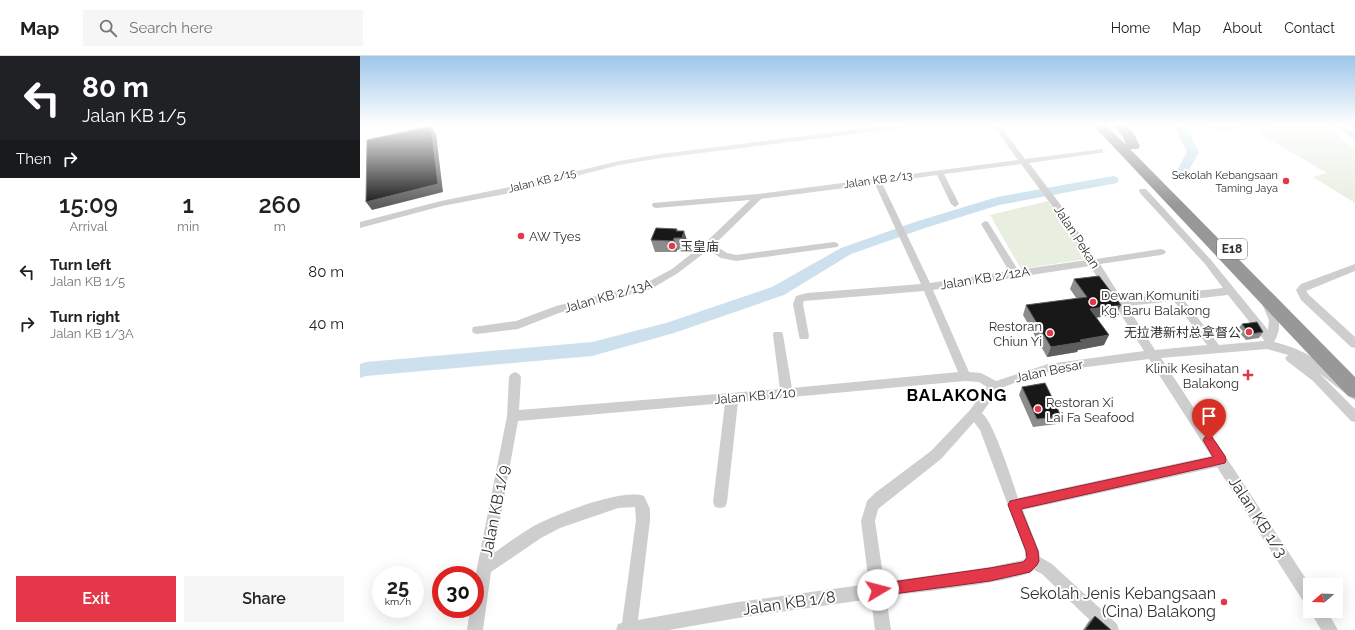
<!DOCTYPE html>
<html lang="en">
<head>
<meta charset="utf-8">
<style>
  :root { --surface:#fff; --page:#f6f6f6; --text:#202124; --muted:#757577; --line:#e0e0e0; --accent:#e4374a }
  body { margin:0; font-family:Raleway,"Noto Sans SC",sans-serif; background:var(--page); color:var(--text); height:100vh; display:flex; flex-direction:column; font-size:15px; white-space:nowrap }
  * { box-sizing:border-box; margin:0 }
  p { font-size:13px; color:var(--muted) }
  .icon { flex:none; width:22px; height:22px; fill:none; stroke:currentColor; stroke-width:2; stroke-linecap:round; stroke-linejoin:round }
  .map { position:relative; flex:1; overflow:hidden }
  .drawer { display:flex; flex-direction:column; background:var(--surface); width:360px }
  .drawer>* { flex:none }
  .hud { background:#202124; color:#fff; overflow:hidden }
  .needle { width:26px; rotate:251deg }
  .fabs { position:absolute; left:943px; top:522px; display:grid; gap:8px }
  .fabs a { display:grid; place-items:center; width:40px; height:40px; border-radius:0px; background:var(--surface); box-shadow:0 4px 16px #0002; font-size:20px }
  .speed { position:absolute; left:12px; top:510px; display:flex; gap:8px; font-size:20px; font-weight:700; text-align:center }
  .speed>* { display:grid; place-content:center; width:52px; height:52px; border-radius:50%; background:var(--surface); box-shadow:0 4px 16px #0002; line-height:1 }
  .speed small { font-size:10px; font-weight:400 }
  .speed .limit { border:6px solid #d22; background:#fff; color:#111 }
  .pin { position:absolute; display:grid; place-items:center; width:34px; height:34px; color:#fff; margin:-41px -17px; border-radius:50% 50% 50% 0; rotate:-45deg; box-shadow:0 0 4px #0007 }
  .pin .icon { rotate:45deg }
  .me { position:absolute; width:44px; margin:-22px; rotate:82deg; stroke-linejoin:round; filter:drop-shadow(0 0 3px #0008) }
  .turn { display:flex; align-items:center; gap:14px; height:84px; padding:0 16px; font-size:18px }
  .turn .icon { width:52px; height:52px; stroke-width:2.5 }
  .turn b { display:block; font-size:28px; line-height:34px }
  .then { display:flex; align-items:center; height:38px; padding:0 16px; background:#0003; gap:8px; font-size:15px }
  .eta { display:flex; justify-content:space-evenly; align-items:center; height:68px; text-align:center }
  .eta b { font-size:24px; font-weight:600; line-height:28px }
  .button { display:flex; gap:8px; margin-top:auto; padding:8px 16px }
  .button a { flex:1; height:46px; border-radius:0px; background:var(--accent); color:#fff; font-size:16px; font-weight:600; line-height:46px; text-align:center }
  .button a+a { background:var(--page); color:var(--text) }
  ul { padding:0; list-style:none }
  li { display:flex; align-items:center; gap:12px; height:52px; padding:0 16px }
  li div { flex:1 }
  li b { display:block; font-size:15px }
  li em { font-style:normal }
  header { display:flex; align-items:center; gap:24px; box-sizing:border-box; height:56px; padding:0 20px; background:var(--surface); border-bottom:1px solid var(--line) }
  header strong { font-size:19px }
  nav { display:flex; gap:22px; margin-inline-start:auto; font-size:14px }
  .search { width:280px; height:36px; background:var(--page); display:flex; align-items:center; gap:10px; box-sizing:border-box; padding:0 14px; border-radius:0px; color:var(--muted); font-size:15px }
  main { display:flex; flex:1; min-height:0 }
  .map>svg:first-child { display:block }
</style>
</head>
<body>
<header>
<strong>Map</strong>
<div class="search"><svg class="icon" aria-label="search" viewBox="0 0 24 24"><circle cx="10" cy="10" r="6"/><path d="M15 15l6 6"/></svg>Search here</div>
<nav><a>Home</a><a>Map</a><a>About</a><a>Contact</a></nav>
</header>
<main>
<section class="drawer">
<div class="hud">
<div class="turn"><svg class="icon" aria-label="left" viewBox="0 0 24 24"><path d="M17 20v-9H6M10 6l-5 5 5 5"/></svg><div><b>80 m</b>Jalan KB 1/5</div></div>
<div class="then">Then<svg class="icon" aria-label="right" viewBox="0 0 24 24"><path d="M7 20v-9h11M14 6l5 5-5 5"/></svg></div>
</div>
<div class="eta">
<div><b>15:09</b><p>Arrival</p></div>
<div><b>1</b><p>min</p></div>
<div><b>260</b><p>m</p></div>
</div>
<ul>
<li><svg class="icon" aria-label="left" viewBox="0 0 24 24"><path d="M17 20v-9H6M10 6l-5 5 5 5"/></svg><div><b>Turn left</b><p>Jalan KB 1/5</p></div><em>80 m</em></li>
<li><svg class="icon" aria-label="right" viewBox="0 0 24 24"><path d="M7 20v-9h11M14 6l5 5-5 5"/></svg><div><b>Turn right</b><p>Jalan KB 1/3A</p></div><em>40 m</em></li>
</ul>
<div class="button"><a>Exit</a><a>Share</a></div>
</section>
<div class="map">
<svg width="995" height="574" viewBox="0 0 995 574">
  <rect width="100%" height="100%" fill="#fff"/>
  <g fill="#e8eee0">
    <polygon points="919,68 962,68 995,93 995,147 953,121 967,117 895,75"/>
    <polygon points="688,145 726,203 661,213 630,159"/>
  </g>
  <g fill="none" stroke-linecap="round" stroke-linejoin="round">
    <g fill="#cce1ed" fill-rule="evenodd">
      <polygon points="813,68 824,68 839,96 825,121 817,121 815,118 827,96"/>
      <polygon points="753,120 757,121 759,124 757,127 639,149 565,172 491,198 424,239 314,277 232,300 6,320 0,322 0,308 6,306 232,286 306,267 412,231 481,192 555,166 637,141"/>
    </g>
    <g fill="#cecece" fill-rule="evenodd">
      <polygon points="537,68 560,68 557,70 301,102 259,109 145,138 82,150 0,172 0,166 81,145 145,132 259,105 301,98"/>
      <path d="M 632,68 L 639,68 L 665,103 L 743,93 L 743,97 L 740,97 L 669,107 L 700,148 L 736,203 L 801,193 L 804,194 L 806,196 L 804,198 L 801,199 L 740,208 L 762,243 L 863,232 L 845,208 L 780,137 L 779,135 L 780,133 L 786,133 L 851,204 L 908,274 L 909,264 L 902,248 L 903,245 L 911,245 C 919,260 923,271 914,286 C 946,293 971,312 995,332 L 995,344 L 991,342 L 959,317 L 995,353 L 995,366 L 991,365 L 953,325 L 927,305 L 925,302 L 928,299 L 907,293 L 801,302 L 950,529 L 950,551 L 945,548 L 857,411 L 663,454 L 679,495 L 680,501 L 692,508 L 757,568 L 759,574 L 740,574 L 682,518 L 674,514 C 661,526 551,537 526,540 L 531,574 L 515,574 L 511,543 L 378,562 L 309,574 L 256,574 L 258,568 L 262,567 L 276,464 L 275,451 L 258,452 L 200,472 L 181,482 L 131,516 L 123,574 L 107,574 L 110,553 L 115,553 L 115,522 L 147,360 L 149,321 L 151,318 L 155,316 L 159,318 L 161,321 L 159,354 L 420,333 L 413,279 L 414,276 L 422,276 L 423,279 L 432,332 L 598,316 L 564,235 L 444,245 L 443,248 L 449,280 L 448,283 L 440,283 L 439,280 L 433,248 L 436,240 L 447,237 L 561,228 L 515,128 L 401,143 L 354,189 L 367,197 L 376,199 L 474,186 L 477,187 L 479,189 L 477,191 L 376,205 L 361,202 L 348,194 L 318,217 L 291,233 L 199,257 L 158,273 L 117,278 L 113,277 L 112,274 L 113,271 L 156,265 L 196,250 L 284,228 L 312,213 L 345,187 L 390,144 L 296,152 L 293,151 L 292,149 L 293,147 L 398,138 L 658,104 ZM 661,108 L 693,151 L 727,204 L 658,214 L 628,166 L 625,165 L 621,168 L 649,215 L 570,227 L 522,127 L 577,119 L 591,148 L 595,151 L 599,148 L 584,118 ZM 730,210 L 784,295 L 688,308 L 636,325 L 621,317 L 609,316 L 573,234 ZM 868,239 L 904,284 L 904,285 L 859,289 L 824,244 ZM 814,245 L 847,289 L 795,294 L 767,250 ZM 789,303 L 851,400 L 658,442 C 652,424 634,367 622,357 L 639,333 L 654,327 L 688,316 ZM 605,325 L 619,326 L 627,331 L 610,354 L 571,395 L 515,437 L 507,445 L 501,465 L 509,528 L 378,546 L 278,564 L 290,464 L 290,453 L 284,440 C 261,432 194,459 172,471 C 159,479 146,488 134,497 L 158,365 L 365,347 L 353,446 L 355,451 L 360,452 L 365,451 L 367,446 L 378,346 ZM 614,366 L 620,374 L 665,495 L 665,502 L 663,504 L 630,511 L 524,526 L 515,465 L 518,453 L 581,403 Z"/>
      <path d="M 845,68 L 861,70 L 885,68 C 875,75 855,77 845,68 Z"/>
      <polygon points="973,68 981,68 995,78 995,84"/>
      <polygon points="995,208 995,215 946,235 949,239 995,281 995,292 991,291 941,244 936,234 941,228"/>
      <polygon points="950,555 967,555 978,574 961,574"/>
    </g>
    <polygon fill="#989898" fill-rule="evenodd" points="732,68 745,68 766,89 763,81 753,68 766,68 775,80 780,90 778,93 770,93 995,321 995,342 988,340"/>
  </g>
  <g fill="#8c8c8c">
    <polygon points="317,173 318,175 328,187 325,194 317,194 316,196 295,196 291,184"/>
    <polygon points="714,223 761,249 756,258 736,262 744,289 718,294 717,296 687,301 663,259 666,249 717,243 710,233"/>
    <polygon points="882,268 903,276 899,282 886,284 877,274"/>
    <polygon points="662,331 701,360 697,368 673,371 659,339"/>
    <polygon points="735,560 751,574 723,574 729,565"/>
  </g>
  <g fill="#5d5d5d">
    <polygon points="71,70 76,78 83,136 12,154 6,146"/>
    <polygon points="324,175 328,187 325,194 322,182"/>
    <polygon points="314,182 317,194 316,196 313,185"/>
    <polygon points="761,249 756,258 726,263 730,253"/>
    <polygon points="749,279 744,289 718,294 717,296 687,301 691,291 720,284"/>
  </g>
  <g fill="#181818" stroke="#5d5d5d">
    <polygon points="71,70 78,128 6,146 7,84"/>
    <polygon points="296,172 317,173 316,175 324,175 322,182 314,182 313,185 291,184"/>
    <polygon points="739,220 761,249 730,253 749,279 720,284 722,286 691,291 666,249 727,241 714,223"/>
    <polygon points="897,266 903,276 890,278 882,268"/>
    <polygon points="685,327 701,360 677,363 662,331"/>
    <polygon points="735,560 751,574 725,574"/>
  </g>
  <linearGradient id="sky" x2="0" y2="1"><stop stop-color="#9dc6ea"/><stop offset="0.46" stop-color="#fff"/><stop offset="1" stop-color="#fff" stop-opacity="0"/></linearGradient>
  <rect width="995" height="149" fill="url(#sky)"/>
  <polygon fill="#e4374a" stroke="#942430" points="849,380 852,381 865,400 866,404 865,407 661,453 678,495 679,505 677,509 670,516 630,525 518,540 514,538 512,534 514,530 518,528 630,512 663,506 667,502 666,495 648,449 650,445 853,401 843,384 845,381"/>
  <g fill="#e4374a" stroke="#fff" stroke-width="1.5">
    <circle cx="926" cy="125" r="4"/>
    <circle cx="161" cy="180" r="4"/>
    <circle cx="312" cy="190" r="4"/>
    <circle cx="733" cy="246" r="4"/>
    <circle cx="889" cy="276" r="4"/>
    <circle cx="690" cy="277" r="4"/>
    <path d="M886 313h4v4h4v4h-4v4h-4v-4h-4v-4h4z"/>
    <circle cx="678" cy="353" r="4"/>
    <circle cx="864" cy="546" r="4"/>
  </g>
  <g text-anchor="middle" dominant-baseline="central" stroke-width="4" stroke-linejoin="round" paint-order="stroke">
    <g font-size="11" fill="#313131" stroke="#fff" text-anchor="end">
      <text x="918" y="119">Sekolah Kebangsaan<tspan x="918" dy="13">Taming Jaya</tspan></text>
    </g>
    <g font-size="11" fill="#313131" stroke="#fff">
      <text transform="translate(518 124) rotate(-8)">Jalan KB 2/13</text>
      <text transform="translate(182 125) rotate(-14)">Jalan KB 2/15</text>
    </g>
    <rect fill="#fff" stroke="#6f6f6f" stroke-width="1" x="857" y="183" width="30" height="20" rx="3"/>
    <g font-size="12" font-weight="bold" fill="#313131">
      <text x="872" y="193">E18</text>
    </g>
    <g font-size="13" fill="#313131" stroke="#fff" text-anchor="start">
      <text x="169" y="180">AW Tyes</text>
      <text x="320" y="190">玉皇庙</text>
      <text x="741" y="239">Dewan Komuniti<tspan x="741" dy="15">Kg. Baru Balakong</tspan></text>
      <text x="682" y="270" text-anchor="end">Restoran<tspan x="682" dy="15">Chiun Yi</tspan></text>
      <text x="881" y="276" text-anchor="end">无拉港新村总拿督公</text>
      <text x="879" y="312" text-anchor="end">Klinik Kesihatan<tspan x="879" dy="15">Balakong</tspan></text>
      <text x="686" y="346">Restoran Xi<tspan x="686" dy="15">Lai Fa Seafood</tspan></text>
    </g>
    <g font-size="13" fill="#313131" stroke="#fff">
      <text transform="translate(717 181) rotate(57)">Jalan Pekan</text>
      <text transform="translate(625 222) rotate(-9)">Jalan KB 2/12A</text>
      <text transform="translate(248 240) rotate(-16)">Jalan KB 2/13A</text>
      <text transform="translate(689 315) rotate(-12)">Jalan Besar</text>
      <text transform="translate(395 340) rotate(-5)">Jalan KB 1/10</text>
    </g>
    <g font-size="16" fill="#313131" stroke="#fff">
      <text transform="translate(135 455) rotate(-79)">Jalan KB 1/9</text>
      <text transform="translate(898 461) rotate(57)">Jalan KB 1/3</text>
      <text transform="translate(429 547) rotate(-8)">Jalan KB 1/8</text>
    </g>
    <g font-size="16" fill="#313131" stroke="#fff" text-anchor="end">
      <text x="856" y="537">Sekolah Jenis Kebangsaan<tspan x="856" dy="18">(Cina) Balakong</tspan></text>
    </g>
    <g font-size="17" font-weight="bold" letter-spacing="1" fill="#000" stroke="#fff">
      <text x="597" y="339">BALAKONG</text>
    </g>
  </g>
</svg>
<div class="fabs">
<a><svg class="needle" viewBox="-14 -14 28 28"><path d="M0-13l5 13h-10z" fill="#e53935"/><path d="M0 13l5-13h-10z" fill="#757577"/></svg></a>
</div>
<div class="speed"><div>25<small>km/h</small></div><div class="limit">30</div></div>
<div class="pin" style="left:849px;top:384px;background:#d93025"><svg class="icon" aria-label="arrive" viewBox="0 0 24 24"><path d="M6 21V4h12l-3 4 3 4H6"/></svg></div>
<svg class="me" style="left:518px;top:534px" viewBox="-20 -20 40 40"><circle r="19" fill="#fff"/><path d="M0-13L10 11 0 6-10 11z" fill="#e4374a"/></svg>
</div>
</main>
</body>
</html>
